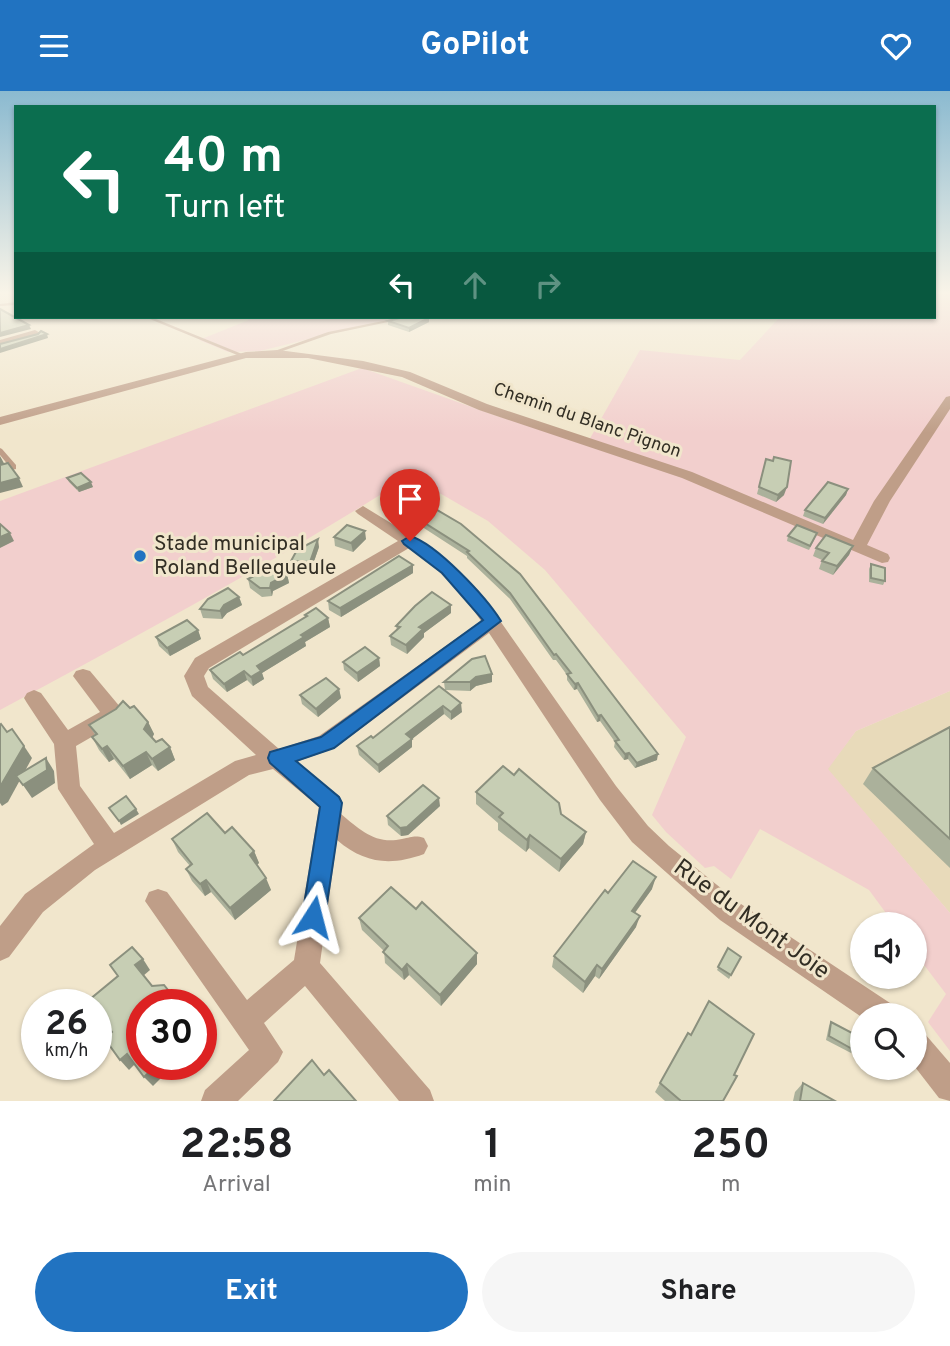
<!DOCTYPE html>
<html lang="en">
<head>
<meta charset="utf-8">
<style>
  :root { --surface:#fff; --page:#f6f6f6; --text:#202124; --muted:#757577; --accent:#2173c1 }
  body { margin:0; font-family:Overpass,sans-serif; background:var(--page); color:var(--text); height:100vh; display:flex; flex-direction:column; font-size:26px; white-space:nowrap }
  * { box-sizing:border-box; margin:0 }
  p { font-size:23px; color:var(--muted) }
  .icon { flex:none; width:38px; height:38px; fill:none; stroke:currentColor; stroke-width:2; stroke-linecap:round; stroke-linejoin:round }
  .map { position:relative; height:1010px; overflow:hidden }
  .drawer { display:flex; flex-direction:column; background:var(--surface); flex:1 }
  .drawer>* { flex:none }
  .hud { position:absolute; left:14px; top:14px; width:922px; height:214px; border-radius:0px; box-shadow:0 2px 5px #0004; background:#0b6e4f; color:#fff; overflow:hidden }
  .controls { position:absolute; left:850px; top:821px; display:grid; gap:14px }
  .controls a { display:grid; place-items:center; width:77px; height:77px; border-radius:50%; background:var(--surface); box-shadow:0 2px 5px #0004; font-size:35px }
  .speed { position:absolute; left:21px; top:898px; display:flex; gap:14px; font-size:35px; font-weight:700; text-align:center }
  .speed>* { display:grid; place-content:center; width:91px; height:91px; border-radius:50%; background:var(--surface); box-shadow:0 2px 5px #0004; line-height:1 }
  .speed small { font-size:18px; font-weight:400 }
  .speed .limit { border:10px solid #d22; background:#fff; color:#111 }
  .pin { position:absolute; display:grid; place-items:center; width:60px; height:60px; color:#fff; margin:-72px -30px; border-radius:50% 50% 50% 0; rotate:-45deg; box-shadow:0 0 7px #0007 }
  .pin .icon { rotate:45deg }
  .me { position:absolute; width:77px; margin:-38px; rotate:9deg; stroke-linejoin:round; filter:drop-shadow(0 0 5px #0008) }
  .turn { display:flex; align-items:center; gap:24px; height:147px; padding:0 35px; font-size:32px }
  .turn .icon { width:91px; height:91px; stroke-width:2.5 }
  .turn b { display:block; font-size:49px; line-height:60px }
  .lanes { display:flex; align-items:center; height:66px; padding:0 35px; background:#0003; justify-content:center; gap:35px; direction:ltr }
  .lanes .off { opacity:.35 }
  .eta { display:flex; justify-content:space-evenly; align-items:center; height:119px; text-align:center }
  .eta b { font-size:42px; font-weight:700; line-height:49px }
  .cta { display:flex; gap:14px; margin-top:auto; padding:14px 35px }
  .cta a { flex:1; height:80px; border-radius:42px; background:var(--accent); color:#fff; font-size:28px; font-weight:700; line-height:80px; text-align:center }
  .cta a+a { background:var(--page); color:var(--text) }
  header { display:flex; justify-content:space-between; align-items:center; height:91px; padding:0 35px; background:var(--accent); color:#fff; font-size:32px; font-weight:700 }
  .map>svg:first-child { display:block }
</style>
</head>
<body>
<header><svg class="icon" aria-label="menu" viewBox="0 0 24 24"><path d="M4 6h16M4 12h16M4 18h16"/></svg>GoPilot<svg class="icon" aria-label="heart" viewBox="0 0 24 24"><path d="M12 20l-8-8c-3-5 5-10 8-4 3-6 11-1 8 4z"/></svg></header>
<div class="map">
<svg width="950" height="1010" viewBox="0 0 950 1010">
  <rect width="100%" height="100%" fill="#f1e6cc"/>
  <polygon fill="#e8daba" points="950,600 950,822 827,678 856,640"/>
  <g fill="#f2cfcd">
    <path d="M 935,201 L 950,201 L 950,600 L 856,640 L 828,678 L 950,822 L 950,960 L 928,931 L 946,903 L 915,862 L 915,833 L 894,833 L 869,799 L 760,738 L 731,788 L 714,775 L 705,777 L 666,741 L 652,724 L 686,646 L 545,479 L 488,430 L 410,385 C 277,470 139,544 0,619 L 0,410 L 362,277 L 497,325 L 588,351 L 640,259 L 740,269 L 780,226 L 934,226 Z"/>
    <polygon points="242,226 398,226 260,260 228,261 199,249 249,229"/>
  </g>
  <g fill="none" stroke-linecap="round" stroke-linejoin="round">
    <g fill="#bf9e88" fill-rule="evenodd">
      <polygon points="16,211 16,214 0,215 0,213"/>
      <polygon points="145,226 151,226 247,265 242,266"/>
      <polygon points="403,226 412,226 331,243 274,263 269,262 328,241"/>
      <polygon points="0,357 2,358 16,374 16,378 0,382 0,378 9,375 0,364"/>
    </g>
    <g fill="#bf9e88" fill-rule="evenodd">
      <polygon points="35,239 40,242 39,244 0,255 0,249"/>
      <polygon points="278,259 363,270 410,281 487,313 692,381 853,449 874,410 946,306 950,305 950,318 890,410 867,454 888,463 890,467 888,471 882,472 682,387 479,319 402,286 308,267 246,267 0,334 0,326 246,261"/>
      <path d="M 363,415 L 435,459 L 479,500 L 616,695 L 648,735 L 669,755 L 738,811 L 893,914 L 897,924 L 863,924 L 863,927 L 720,829 L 632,751 L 600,709 L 489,542 L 335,657 L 296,671 L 339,705 L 342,712 L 341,723 C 360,739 376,754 402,748 C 412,746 415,744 424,747 L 428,755 L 424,763 C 391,775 365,773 337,749 L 320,872 L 430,999 L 434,1010 L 399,1010 L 305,895 L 264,932 L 283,961 L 278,971 L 238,1010 L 201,1010 L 205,999 L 249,959 L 145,810 L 149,801 L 158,798 L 167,801 L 247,909 L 294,869 L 319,716 L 273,678 L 249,684 L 95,779 L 43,821 L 9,866 L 0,870 L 0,835 L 25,803 L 94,753 L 58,698 L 54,653 L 27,612 L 24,607 L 27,602 L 34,599 L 41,602 L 68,639 L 100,621 L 73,585 L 76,580 L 83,578 L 90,580 L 121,617 L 124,623 L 121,629 L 76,655 L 80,695 L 114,742 L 235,670 L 256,664 L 192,605 L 184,585 L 195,567 L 398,450 L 358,423 L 355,420 ZM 409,457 C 437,476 462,501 481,530 L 319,645 L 279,658 L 208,596 L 204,585 L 209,577 Z"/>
      <polygon points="915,939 925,943 950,972 950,1010 939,1007 915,976"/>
    </g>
  </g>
  <g fill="#abb19b">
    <polygon points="429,227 429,231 409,241 388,234 388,230"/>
    <polygon points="766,368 784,404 776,411 757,403"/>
    <polygon points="67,387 93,396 79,401 69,391"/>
    <polygon points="848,398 846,404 823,433 803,425 805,419"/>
    <polygon points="389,407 461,433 657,669 635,677 628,668 624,669 614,656 615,651 600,630 597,631 577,598 574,599 567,589 567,584 556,569 553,569 510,508 467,467 467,465 393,417 393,414 390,412"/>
    <polygon points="788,445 815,447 809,459 787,450"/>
    <polygon points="334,446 366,448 353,461 335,455"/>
    <polygon points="853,455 849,464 833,484 819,478 822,469 813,465 816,457"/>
    <polygon points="319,456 311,479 293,478 291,470"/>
    <polygon points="871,473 885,490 883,494 869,491 869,478"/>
    <polygon points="413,474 413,482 341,526 329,519 328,510"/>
    <polygon points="287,483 289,492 273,500 272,505 262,506 250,497 248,488"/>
    <polygon points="239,506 242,514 227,522 222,528 203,527 200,518"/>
    <polygon points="451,522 424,542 424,546 407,563 391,554 390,545 397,539 396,535"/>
    <polygon points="305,524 328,527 330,536 305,551 306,555 262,582 264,588 253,595 247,589 227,601 213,588 210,579 243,564 306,526"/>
    <polygon points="198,539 201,548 170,565 159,555 156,546"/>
    <polygon points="379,567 380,575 358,591 344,579 343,571"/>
    <polygon points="444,591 492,591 476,595 470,600 445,599"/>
    <polygon points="439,595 462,621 451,629 444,623 412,648 412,656 379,682 359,664 357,655 373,647"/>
    <polygon points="339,598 341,607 318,626 302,613 300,604"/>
    <polygon points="130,617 148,631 154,643 152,647 156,651 170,656 175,669 158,680 152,674 130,688 114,668 109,671 99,659 92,646 95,644 89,634"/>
    <polygon points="950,636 950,777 863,693 873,677"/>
    <polygon points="476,701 561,723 586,741 583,753 559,781 529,757 526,761 498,739 498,732 476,713"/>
    <polygon points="440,715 408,744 401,745 388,734 387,725"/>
    <polygon points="225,742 254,760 259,772 257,774 271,799 235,829 211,801 205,805 192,790 186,778 190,775 178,761 172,748"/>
    <polygon points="652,798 635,822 636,836 599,888 595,885 583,902 552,876 554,865 608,802"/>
    <polygon points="359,827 477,873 441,915 409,884 404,889 385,872 384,860 362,839"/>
    <polygon points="728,857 741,866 729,888 717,879"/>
    <polygon points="831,931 854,959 851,962 826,949 829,935"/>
    <polygon points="688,942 734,984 723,1010 665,1010 655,1001"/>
    <polygon points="803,992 835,1010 793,1010 795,1001"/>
  </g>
  <g fill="#8b907e">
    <polygon points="429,227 429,231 409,241 409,237"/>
    <polygon points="29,234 31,238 0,246 0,242"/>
    <polygon points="47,243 48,247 0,262 0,258"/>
    <polygon points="0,365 5,374 0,376"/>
    <polygon points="19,387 23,396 0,402 0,392"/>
    <polygon points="91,391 93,396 79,401 77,397"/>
    <polygon points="787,396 784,404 776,411 778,404"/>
    <polygon points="848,398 846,404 823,433 825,427"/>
    <polygon points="365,440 366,448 353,461 351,452"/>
    <polygon points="10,442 14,450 0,457 0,446"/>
    <polygon points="318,448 319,456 311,479 310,471"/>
    <polygon points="853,455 849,464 833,484 837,475"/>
    <polygon points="413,474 413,482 341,526 340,517"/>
    <polygon points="287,483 289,492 273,500 272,505 270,497 271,492"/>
    <polygon points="239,506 242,514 227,522 222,528 220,520 224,514"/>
    <polygon points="451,514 451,522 424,542 424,546 407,563 406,554 419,536"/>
    <polygon points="328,527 330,536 305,551 306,555 262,582 264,588 253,595 251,586 257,575 301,544"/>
    <polygon points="198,539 201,548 170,565 167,557"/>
    <polygon points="379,567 380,575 358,591 357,582"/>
    <polygon points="244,580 247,589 227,601 224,593"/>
    <polygon points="492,583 492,591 476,595 470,600 470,591 476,586"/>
    <polygon points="578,592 577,598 574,599 575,593"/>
    <polygon points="339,598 341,607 318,626 316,618"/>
    <polygon points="461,612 462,621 451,629 451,621"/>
    <polygon points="443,615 444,623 412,648 412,656 379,682 378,674 406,643"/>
    <polygon points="601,624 600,630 597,631 598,625"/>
    <polygon points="148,631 154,643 150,651 144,638"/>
    <polygon points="24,655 32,667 8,711 2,715 0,712 0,696"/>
    <polygon points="107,655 114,668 109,671 102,658"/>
    <polygon points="170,656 175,669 158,680 152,668"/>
    <polygon points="146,661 152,674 130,688 123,675"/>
    <polygon points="629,662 628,668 624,669 625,663"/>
    <polygon points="658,663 657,669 635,677 637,672"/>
    <polygon points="46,667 54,680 55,692 32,707 23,694"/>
    <polygon points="439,707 440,715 408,744 401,745 400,737"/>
    <polygon points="136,718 139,723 121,734 119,730"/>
    <polygon points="586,741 583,753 559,781 561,768"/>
    <polygon points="530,744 529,757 526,761 527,749"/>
    <polygon points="254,760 259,772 254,776 250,764"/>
    <polygon points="656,786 652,798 628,831 632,820"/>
    <polygon points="266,787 271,799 235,829 230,817"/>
    <polygon points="206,789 211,801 205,805 200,793"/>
    <polygon points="640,825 636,836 599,888 602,878"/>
    <polygon points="477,862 477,873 441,915 440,904"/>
    <polygon points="143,868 150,879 143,885 135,874"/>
    <polygon points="407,873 409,884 404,889 402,879"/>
    <polygon points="597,874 595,885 583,902 585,891"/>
    <polygon points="127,963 136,972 129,979 120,969"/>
    <polygon points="158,973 175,973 153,995 144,986"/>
  </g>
  <g fill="#c7ceb4" stroke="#8b907e" stroke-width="2">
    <polygon points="0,218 29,234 0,242"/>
    <polygon points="404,226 424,226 429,227 409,237 388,230"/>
    <polygon points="41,240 47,243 0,258 0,253 38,243"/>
    <polygon points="774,366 791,370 787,396 778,404 759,396 766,368 773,370"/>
    <polygon points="8,372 19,387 0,392 0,374"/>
    <polygon points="81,382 91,391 77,397 67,387"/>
    <polygon points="828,391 848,398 825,427 805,419"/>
    <polygon points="403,399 461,433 520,483 658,663 637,672 629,662 625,663 615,650 619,649 601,624 598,625 578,592 575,593 567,583 571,582 556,563 554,564 510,502 467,461 469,460 393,412 395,410 389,407"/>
    <polygon points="0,433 10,442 0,446"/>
    <polygon points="347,434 365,440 351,452 334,446"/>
    <polygon points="797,434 817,442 810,455 788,445"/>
    <polygon points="826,444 853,455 837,475 822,470 829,462 816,457"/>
    <polygon points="318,448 310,471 291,470 297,459"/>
    <polygon points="399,465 413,474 340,517 328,510"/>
    <polygon points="871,473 885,477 885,490 871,487"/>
    <polygon points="275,474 287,483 271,492 270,497 260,497 248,488"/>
    <polygon points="228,497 239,506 224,514 220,520 200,518 208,508"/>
    <polygon points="432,501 451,514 419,536 423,538 406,554 390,545 400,536 396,535 415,515"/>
    <polygon points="316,517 328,527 301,544 304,546 257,575 261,580 251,586 244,580 224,593 210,579 240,561 243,564 307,525 305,524"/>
    <polygon points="187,529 198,539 167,557 156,546"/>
    <polygon points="365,556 379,567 357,582 343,571"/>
    <polygon points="485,565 492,583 476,586 470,591 444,591 472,568"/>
    <polygon points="326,587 339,598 316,618 300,604"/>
    <polygon points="439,595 461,612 451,621 443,615 406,643 412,648 378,674 357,655 371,645 373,647"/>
    <polygon points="123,610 130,617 134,615 148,631 144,638 156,651 162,648 170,656 152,668 146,661 123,675 107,655 102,658 92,646 97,643 89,634 116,618"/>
    <polygon points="1,633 7,641 12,638 24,655 0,696 0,634"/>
    <polygon points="950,636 950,748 873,677"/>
    <polygon points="46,667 47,679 23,694 16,685"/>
    <polygon points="503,675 514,684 519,678 559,712 561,723 586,741 561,768 530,744 527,749 499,726 503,722 476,701"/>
    <polygon points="423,694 439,707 407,736 400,737 387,725"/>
    <polygon points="126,705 136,718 119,730 109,717"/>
    <polygon points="207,722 225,742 232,736 254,760 250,764 266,787 230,817 206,789 200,793 186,778 192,773 172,748"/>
    <polygon points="633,770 656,786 632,820 640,825 602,878 597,874 585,891 554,865 605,799 608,802"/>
    <polygon points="391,796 416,818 422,811 477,862 440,904 407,873 402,879 383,861 388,855 359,827"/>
    <polygon points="132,856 143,868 135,874 152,895 164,894 180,914 142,914 142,973 158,973 144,986 127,963 120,969 105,948 112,941 96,919 96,914 92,914 89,909 118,885 110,874"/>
    <polygon points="728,857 741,866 731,884 718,876"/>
    <polygon points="709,910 754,943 734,984 737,985 723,1010 681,1010 660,992 688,942 691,944"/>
    <polygon points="831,931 856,944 854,959 829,945"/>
    <polygon points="312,969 324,984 329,979 356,1010 274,1010"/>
    <polygon points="803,992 835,1010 800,1010"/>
  </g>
  <linearGradient id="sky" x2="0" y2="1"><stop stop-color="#8bbad0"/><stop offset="0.59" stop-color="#f9f4e8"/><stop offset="1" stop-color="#f9f4e8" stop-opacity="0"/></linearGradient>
  <rect width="950" height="342" fill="url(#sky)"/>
  <path fill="#2173c1" stroke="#154b7d" stroke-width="2" d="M 410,445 C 437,453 486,506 501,530 L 334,657 L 296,670 L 339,706 L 342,712 L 325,826 L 322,834 L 313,838 L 305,834 L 302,826 L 320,716 L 270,672 L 268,667 L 270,661 L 321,646 L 483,529 L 442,482 L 404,453 L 402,450 Z"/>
  <circle fill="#2173c1" stroke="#f1e6cc" stroke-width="2.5" cx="140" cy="465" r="7"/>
  <g text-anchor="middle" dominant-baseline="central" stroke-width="6" stroke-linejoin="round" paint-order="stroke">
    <g font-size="18" fill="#322e24" stroke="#f1e6cc">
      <text transform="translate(587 330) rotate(19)">Chemin du Blanc Pignon</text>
    </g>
    <g font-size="21" fill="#322e24" stroke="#f1e6cc" text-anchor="start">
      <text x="154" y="453">Stade municipal<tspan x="154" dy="24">Roland Bellegueule</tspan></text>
    </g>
    <g font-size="24" fill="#322e24" stroke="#f1e6cc">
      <text transform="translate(751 829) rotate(36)">Rue du Mont Joie</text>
    </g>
  </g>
</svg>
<div class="controls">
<a><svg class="icon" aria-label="sound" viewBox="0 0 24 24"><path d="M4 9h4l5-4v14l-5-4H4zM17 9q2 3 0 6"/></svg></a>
<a><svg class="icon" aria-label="search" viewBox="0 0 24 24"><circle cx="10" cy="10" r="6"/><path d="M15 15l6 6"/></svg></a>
</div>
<div class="speed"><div>26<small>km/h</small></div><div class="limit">30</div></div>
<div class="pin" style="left:410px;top:450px;background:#d93025"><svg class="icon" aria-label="arrive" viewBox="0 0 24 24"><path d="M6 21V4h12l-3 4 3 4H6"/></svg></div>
<svg class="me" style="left:313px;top:826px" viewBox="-20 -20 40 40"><path d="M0-17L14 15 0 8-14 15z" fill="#2173c1" stroke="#fff" stroke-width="4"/></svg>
<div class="hud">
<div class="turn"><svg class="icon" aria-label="left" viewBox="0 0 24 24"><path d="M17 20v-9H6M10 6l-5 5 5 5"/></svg><div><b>40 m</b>Turn left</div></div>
<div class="lanes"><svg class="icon" aria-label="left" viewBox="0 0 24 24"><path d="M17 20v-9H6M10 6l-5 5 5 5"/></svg><svg class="icon off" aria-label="ahead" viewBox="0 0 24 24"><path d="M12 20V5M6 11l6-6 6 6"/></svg><svg class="icon off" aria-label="right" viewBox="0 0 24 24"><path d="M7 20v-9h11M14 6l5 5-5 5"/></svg></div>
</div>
</div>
<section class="drawer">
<div class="eta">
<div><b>22:58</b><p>Arrival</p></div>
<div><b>1</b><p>min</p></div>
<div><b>250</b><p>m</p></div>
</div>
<div class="cta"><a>Exit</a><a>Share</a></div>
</section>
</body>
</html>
